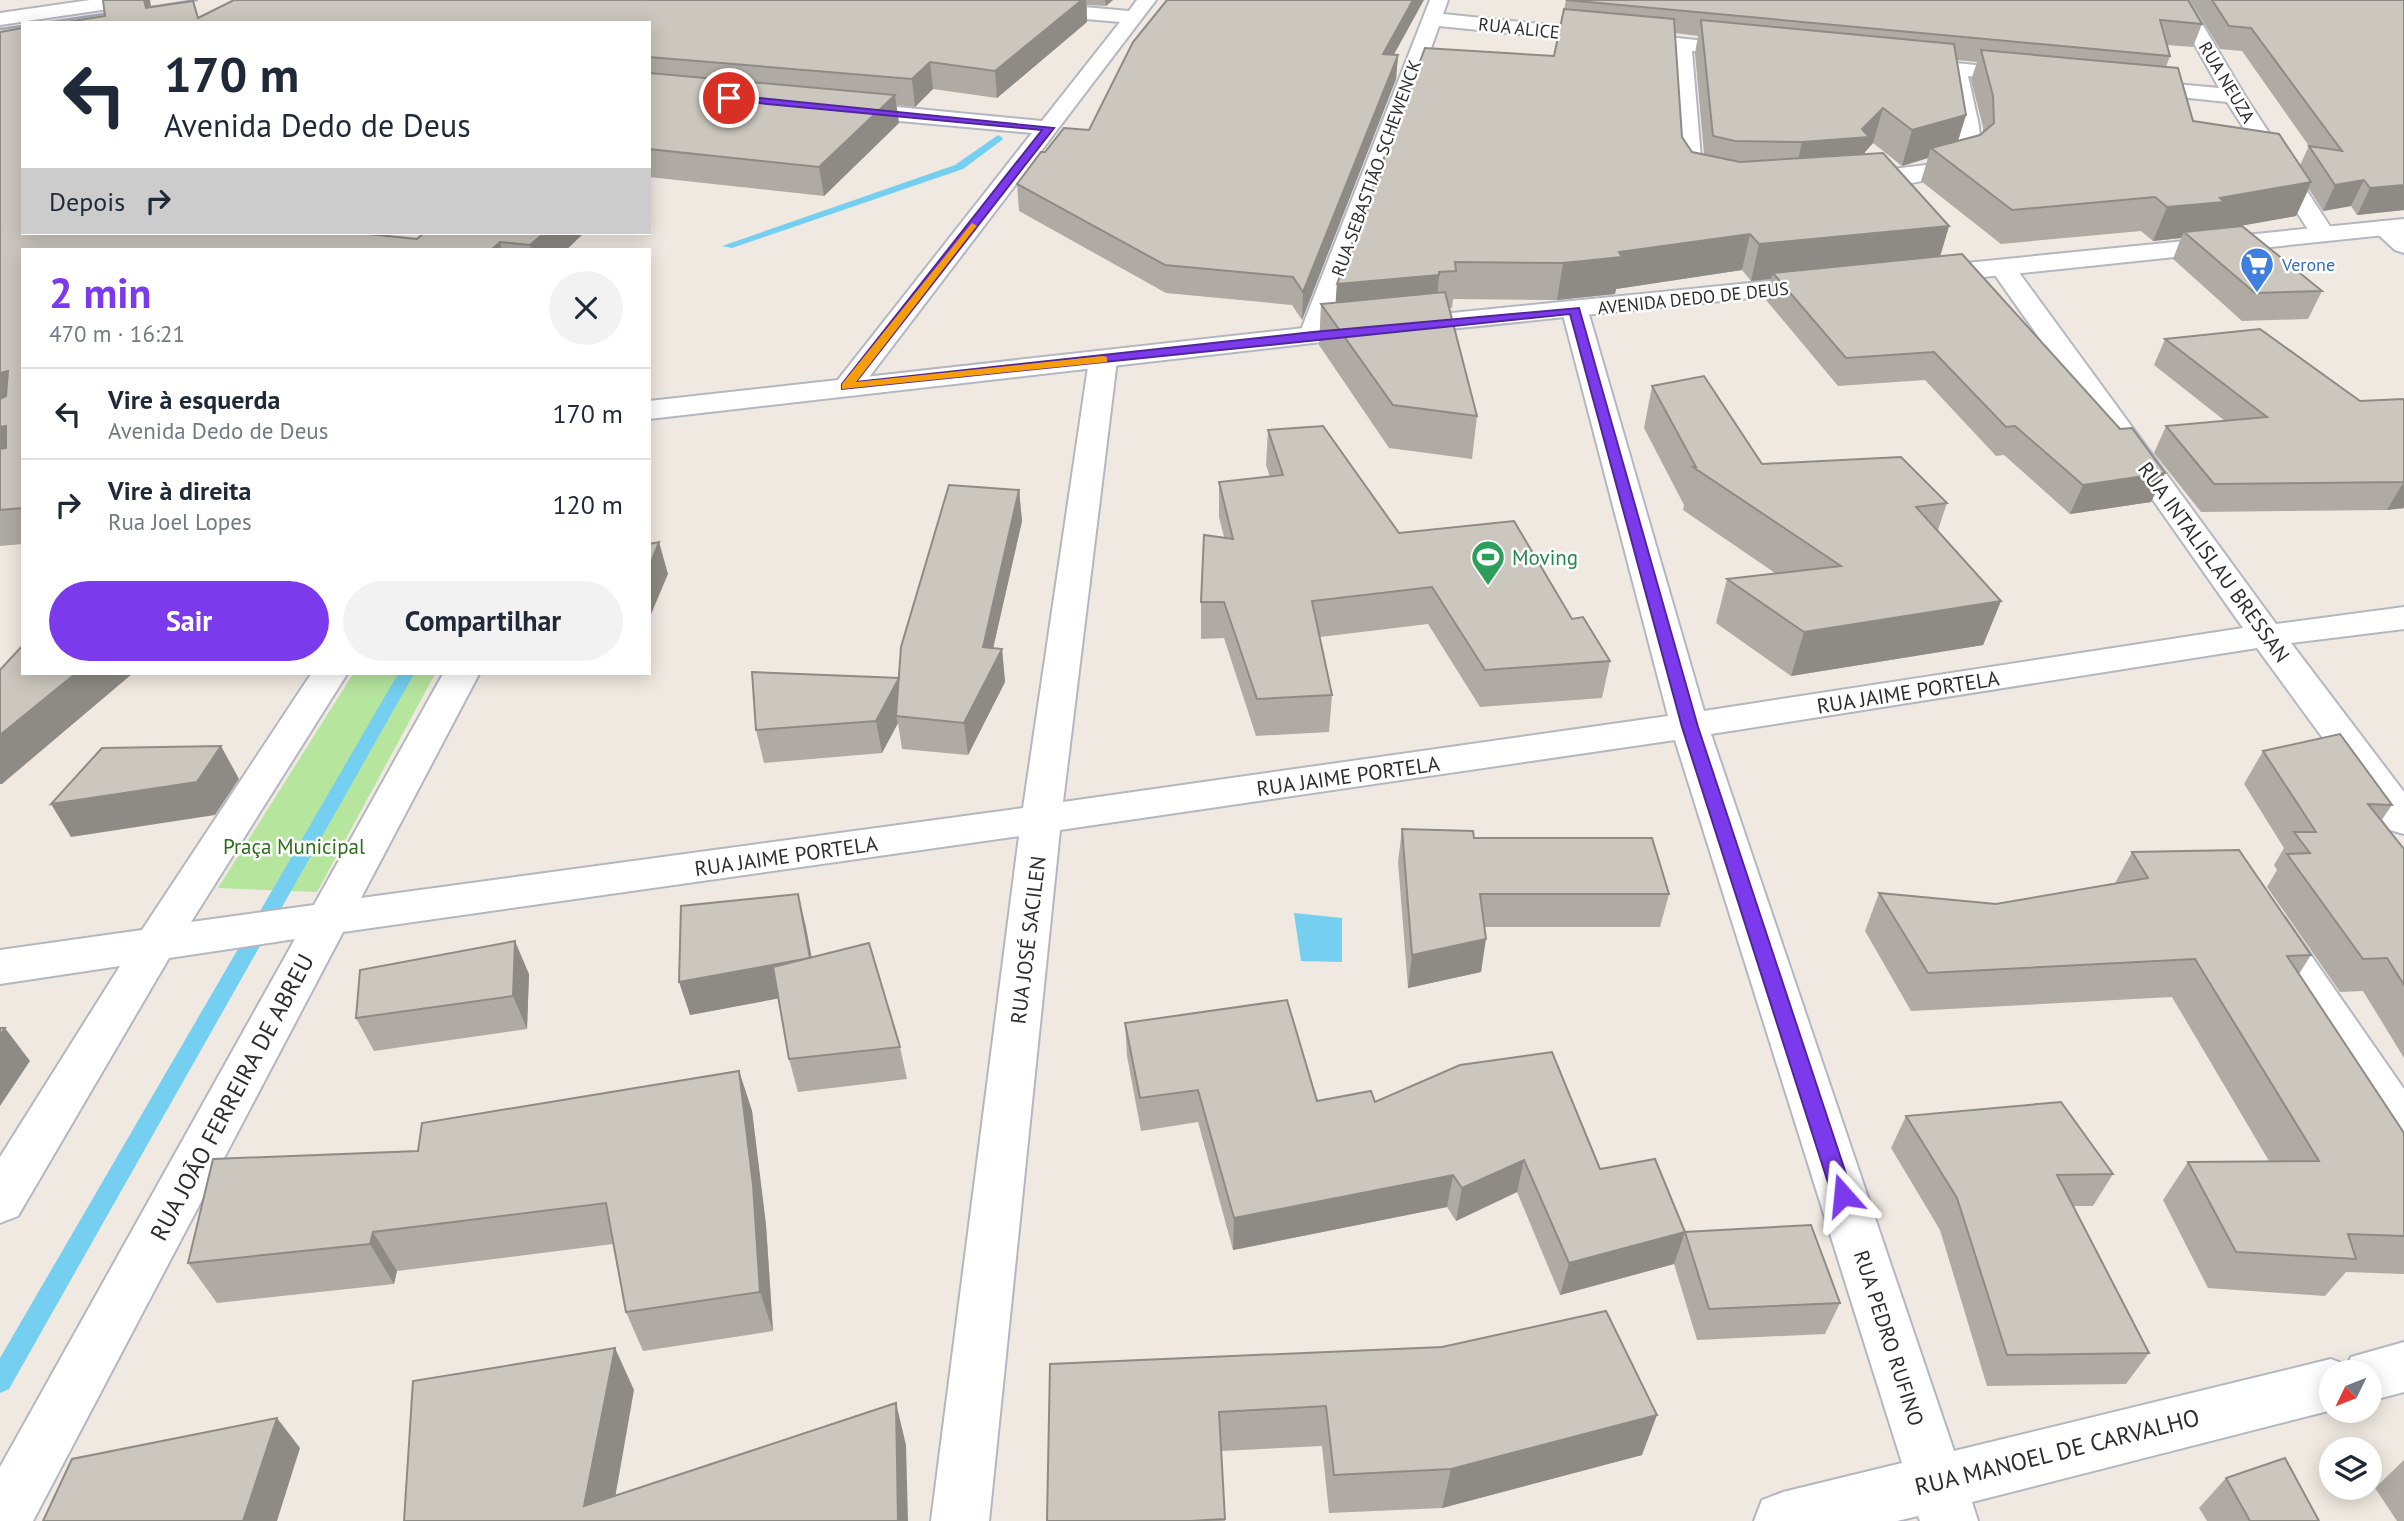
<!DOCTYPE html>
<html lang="pt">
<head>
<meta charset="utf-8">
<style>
  :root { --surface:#fff; --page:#f2f2f3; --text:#1f2937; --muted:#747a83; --line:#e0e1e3; --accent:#7c3aed }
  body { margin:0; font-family:"PT Sans",sans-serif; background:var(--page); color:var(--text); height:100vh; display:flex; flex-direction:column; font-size:26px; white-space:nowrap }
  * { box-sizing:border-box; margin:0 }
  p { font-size:23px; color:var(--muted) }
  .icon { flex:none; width:38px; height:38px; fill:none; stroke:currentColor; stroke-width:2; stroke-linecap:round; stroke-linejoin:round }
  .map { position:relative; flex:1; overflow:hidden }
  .sheet { position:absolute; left:21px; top:248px; width:630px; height:427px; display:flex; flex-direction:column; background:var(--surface); border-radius:0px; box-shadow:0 4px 18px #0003 }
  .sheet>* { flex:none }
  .banner { position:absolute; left:21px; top:21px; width:630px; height:214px; border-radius:0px; box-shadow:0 4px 18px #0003; background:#fff; color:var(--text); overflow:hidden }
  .needle { width:46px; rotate:227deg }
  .fabs { position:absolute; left:2319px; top:1360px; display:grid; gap:14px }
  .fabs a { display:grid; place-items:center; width:63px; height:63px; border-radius:50%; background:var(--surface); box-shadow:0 4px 18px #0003; font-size:35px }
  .pin { position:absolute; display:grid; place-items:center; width:60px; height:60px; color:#fff; margin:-30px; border:4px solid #fff; border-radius:50%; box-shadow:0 2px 7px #0007 }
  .me { position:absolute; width:77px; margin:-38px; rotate:342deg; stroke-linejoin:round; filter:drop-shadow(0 0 5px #0008) }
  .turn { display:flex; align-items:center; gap:24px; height:147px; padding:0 28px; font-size:32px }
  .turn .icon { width:91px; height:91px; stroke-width:2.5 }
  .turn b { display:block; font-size:49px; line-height:60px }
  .then { display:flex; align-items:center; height:66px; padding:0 28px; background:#0003; gap:14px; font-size:26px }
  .round { display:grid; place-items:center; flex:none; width:74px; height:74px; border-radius:37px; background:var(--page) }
  .summary { display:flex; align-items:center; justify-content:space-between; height:119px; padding:0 28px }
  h1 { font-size:42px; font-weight:600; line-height:52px; color:var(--accent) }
  .button { display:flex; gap:14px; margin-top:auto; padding:14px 28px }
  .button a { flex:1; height:80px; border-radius:42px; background:var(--accent); color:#fff; font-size:28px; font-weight:600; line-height:80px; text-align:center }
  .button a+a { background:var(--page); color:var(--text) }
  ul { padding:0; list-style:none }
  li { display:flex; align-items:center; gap:21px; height:91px; padding:0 28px; border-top:2px solid var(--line) }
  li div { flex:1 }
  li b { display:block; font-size:26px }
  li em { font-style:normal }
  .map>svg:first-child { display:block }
</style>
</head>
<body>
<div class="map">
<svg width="2404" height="1521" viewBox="0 0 2404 1521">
  <rect width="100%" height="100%" fill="#efe9e1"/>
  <polygon fill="#b6e59e" points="353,674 435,674 317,892 218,888"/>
  <polygon fill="#75cff0" points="1294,913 1342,918 1342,962 1301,961"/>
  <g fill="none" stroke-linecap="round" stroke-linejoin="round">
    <g fill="#75cff0" fill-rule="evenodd">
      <polygon points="998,135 1003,138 1002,140 963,169 732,248 722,246 955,165"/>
      <polygon points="398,674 414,674 9,1389 0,1393 0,1358"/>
    </g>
    <g stroke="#b4b7c1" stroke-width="4">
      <g id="minor">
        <polygon points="90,0 138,0 129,6 0,25 0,13"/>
        <polygon points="929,0 1004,0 1129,11 1137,0 1156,0 857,393 847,396 837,393 833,387 837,381 1032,133 845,116 837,114 834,109 837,104 845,102 1042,121 1120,22 938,6"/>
        <path d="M 1430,0 L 1448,0 L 1443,14 L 1755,46 L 1758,50 L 1748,56 L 1692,51 L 1702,171 L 1724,185 L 1720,190 C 1708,193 1698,188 1686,184 L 1678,171 L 1671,49 L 1439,26 L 1327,335 L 1323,341 L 1303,341 L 1299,335 Z"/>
        <polygon points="2170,0 2188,0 2245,96 2335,234 2332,239 2314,239 2227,102 2132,92 2121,86 2132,80 2219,88"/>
        <path d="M 1905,58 L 2026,70 L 2036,76 L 2026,82 L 1968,76 L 1979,126 L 1981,155 C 1964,181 1869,192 1841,185 L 1837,180 L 1841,175 L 1926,165 L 1958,152 L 1947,74 L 1898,68 L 1895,64 Z"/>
        <polygon points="2383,221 2404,232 2404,253 2395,250 2371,228 2374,223"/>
        <polygon points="2003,260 2012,263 2276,624 2404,607 2404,629 2291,643 2404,792 2404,834 2390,830 2257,648 1711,734 1954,1451 2331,1359 2347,1365 2351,1357 2404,1342 2404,1392 2370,1401 2370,1372 2331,1372 2332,1410 1972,1502 1978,1521 1920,1521 1918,1516 1897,1521 1754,1521 1762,1500 1783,1492 1902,1463 1675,740 1060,830 989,1521 931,1521 1019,836 343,932 33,1521 0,1521 0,1467 295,939 169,958 18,1216 0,1223 0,1157 120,966 0,984 0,950 142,930 311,674 347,674 191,922 314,905 443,674 479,674 361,898 1023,808 1089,360 1093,354 1103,352 1113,354 1117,360 1063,802 1668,716 1562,311 1565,305 1585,305 1588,311 1704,711 2243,628 1990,268 1994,263"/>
        <polygon points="2270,913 2285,918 2404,1089 2404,1147 2387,1141 2255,940 2249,929 2255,918"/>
      </g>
    </g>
    <g stroke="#b4b7c1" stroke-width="4">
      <g id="secondary">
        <polygon points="2404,219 2404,233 1926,283 1917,281 1913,275 1917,269 1926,267"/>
        <polygon points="1820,276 1829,278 1833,284 1829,290 1313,343 649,419 649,401 1313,327"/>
      </g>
    </g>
    <use href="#minor" fill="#fff" fill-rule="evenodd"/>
    <use href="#secondary" fill="#fff" fill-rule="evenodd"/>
    <g stroke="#a3a6b8" stroke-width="2.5">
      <polyline points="44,23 197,0"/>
      <polyline points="0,29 23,26"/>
    </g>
  </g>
  <g fill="#afaba4" fill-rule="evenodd">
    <polygon points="234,0 1113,0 1106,6 1087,5 1087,22 997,98 933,89 915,107 896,105 899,123 824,196 649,177 649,23 105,16 152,7 199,17"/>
    <path d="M 1566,0 L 2188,0 L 2202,24 L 2193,47 L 2167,45 L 2170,56 L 2166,67 L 2193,121 L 2300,165 L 2309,146 L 2242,51 L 2220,49 L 2190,0 L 2404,0 L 2404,210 L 2357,215 L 2351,206 L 2323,211 L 2309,189 L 2296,216 L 2237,226 L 2322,291 L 2308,319 L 2242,321 L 2173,259 L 2181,238 L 2153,241 L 2141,231 L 2001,244 L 1921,181 L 1928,158 L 1902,166 L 1873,143 L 1865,152 L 1864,155 L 1949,226 L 1940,257 L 2120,429 L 2165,473 L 2151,502 L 2070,514 L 2004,455 L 1996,456 L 1925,380 L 1838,386 L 1766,300 L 1771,279 L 1751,281 L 1742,270 L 1616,289 L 1615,294 L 1557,300 L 1453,299 L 1452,308 L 1449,308 L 1477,416 L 1472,459 L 1389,448 L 1319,345 L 1321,304 L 1336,302 L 1337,284 L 1554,56 ZM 1675,33 L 1698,36 L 1695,53 L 1704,154 L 1692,152 L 1682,137 ZM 1957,60 L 1977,62 L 1971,80 L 1983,127 L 1983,133 L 1980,135 L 1958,141 L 1966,115 Z"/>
    <polygon points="0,32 23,233 417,239 424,233 584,233 566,250 23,250 23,544 0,546"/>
    <polygon points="1394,55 1398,55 1396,79 1302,320 1292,305 1166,293 1019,211 1017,184 1045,152 1089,130"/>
    <polygon points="2165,339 2360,401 2404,399 2404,508 2387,510 2201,512 2154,453 2166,426 2225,421 2154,365"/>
    <polygon points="1652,386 1762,464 1947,503 1938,530 2001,601 1983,645 1791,676 1716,623 1727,579 1775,573 1683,510 1684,505 1644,428"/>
    <polygon points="1268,430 1399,533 1572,619 1610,661 1602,698 1480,707 1428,624 1320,637 1332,695 1329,732 1256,736 1224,638 1201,639 1201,602 1224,537 1219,517 1219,482 1270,477 1266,465"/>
    <polygon points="1019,490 1022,521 993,649 1002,649 1005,682 968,755 902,749 898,723 882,753 764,763 756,730 899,678"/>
    <polygon points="2263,751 2392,805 2381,821 2404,849 2404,1058 2363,991 2340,992 2267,887 2277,870 2274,865 2284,848 2244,784"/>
    <polygon points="1402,829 1474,838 1669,894 1660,927 1485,927 1481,972 1408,988 1398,862"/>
    <polygon points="2132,852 2311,955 2299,974 2404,1133 2404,1274 2346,1272 2325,1296 2208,1288 2163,1200 2188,1162 2269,1161 2172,997 1911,1011 1865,931 1879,893 1996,904 2115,883"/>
    <polygon points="798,894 811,957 900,1047 907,1079 798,1092 789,1059 778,998 690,1015"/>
    <polygon points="529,974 527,1029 374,1051 356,1018"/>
    <polygon points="1125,1023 1317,1101 1375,1102 1600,1169 1685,1232 1840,1303 1825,1334 1697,1340 1674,1264 1560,1295 1517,1192 1456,1221 1447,1207 1233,1250 1198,1122 1141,1131 1127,1056"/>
    <polygon points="739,1071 752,1111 766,1225 773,1331 643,1351 626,1312 613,1244 397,1271 394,1284 217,1303 188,1263 418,1151"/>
    <polygon points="1906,1116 2113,1174 2093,1206 2073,1206 2149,1353 2126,1384 1987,1386 1940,1230 1891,1148"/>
    <polygon points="1442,1347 1642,1455 1442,1508 1329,1513 1322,1446 1221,1451 1225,1521 1047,1521 1050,1364"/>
    <polygon points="2404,1460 2404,1521 2397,1521 2375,1488"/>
    <polygon points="2226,1478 2319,1521 2207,1521 2199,1508"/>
  </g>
  <g fill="#8e8b86">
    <polygon points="138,0 150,0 153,18"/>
    <polygon points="1082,0 1086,0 1087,22 997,98 995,71"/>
    <polygon points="1105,0 1113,0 1106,6"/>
    <polygon points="1413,0 1424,0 1381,78 1383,54"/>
    <polygon points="1398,55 1396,79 1302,320 1303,292"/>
    <polygon points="930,62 933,89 915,107 912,79"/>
    <polygon points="895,95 899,123 824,196 819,167"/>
    <polygon points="1883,108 1873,143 1865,152 1859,172 1794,178 1802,142 1862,129"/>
    <polygon points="1966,115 1955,150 1931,148 1928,158 1902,166 1912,130"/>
    <polygon points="2364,180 2351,206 2323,211 2335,185"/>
    <polygon points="2311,182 2296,216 2212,231 2184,232 2181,238 2153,241 2167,207"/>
    <polygon points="2404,185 2404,210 2357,215 2370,188"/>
    <polygon points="1949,226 1938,263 1773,273 1771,279 1751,281 1759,244"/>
    <polygon points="544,233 584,233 566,250 531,250 530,245"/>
    <polygon points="1750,234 1742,270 1616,289 1615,294 1557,300 1563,263 1619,252"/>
    <polygon points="500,242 502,250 491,250"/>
    <polygon points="1439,275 1436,312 1334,322 1337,284"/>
    <polygon points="8,371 23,399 0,413 0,373"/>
    <polygon points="6,426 23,456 0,463 0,427"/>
    <polygon points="2165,473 2151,502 2070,514 2083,485"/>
    <polygon points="2404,482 2404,508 2387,510 2403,483"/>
    <polygon points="1019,490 1022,521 986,679 1002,649 1005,682 968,755 964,723 983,647"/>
    <polygon points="659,542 668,574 649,619 649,567"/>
    <polygon points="2001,601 1983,645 1791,676 1804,632"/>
    <polygon points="75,674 132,674 2,784 0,784 0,735"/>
    <polygon points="899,678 896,716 898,723 882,753 876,721"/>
    <polygon points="221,746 239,779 215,815 71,837 51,804"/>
    <polygon points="798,894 806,927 818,991 690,1015 679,982"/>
    <polygon points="1486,939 1481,972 1408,988 1412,955"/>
    <polygon points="515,941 529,974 527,1029 513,996"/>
    <polygon points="5,1028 30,1061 0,1106 0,1035"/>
    <polygon points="739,1071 752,1111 766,1225 773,1331 760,1292"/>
    <polygon points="1524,1160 1517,1192 1456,1221 1462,1188"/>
    <polygon points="1453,1175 1447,1207 1233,1250 1234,1218"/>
    <polygon points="373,1232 397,1271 394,1284 370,1244"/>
    <polygon points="1685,1232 1674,1264 1560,1295 1569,1263"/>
    <polygon points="615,1348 634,1390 611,1521 584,1506"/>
    <polygon points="896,1403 906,1445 908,1521 898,1521"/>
    <polygon points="1657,1415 1642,1455 1442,1508 1451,1469"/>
    <polygon points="277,1418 300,1448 277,1521 243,1521"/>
  </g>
  <g fill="#cbc7bf" stroke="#8e8b86" stroke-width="2">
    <polygon points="103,0 144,0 146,8 193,1 198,18 234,0 1082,0 995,71 930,62 912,79 649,57 649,23 60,23 105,16"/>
    <polygon points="1167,0 1413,0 1383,54 1398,55 1303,292 1293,277 1165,265 1017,184 1041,152 1045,152 1064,128 1089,130 1133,42"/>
    <polygon points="1566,0 2188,0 2202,24 2160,20 2170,56"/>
    <polygon points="2212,0 2404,0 2404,185 2370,188 2364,180 2335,185 2309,146 2342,151 2251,28 2229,26"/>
    <polygon points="1564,9 1674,19 1682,137 1692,152 1740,162 1883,153 1949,226 1759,244 1750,234 1619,252 1622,257 1563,263 1455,262 1456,271 1439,272 1439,275 1337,284 1425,48 1554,56"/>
    <polygon points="1701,20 1954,44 1966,115 1912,130 1883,108 1862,129 1869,137 1802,142 1735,141 1713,136"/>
    <polygon points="23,28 23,233 358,233 417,239 424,233 544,233 530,245 500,242 491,250 23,250 23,508 0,510 0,449 6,448 6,426 0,427 0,399 6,396 8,371 0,373 0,32"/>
    <polygon points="1981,50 2178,68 2193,121 2279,134 2311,182 2220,198 2224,202 2167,207 2155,197 2012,210 1931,148 1980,135 1994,123 1993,96"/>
    <polygon points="649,73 895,95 819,167 649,149"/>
    <polygon points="2242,226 2322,291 2255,293 2184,232"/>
    <polygon points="1962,254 2120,429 2132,428 2165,473 2083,485 2015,426 2006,427 1934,352 1846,358 1773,273"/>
    <polygon points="1445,292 1477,416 1393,405 1321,304"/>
    <polygon points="2260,329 2360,401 2404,399 2404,482 2214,484 2166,426 2267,417 2165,339"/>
    <polygon points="1704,376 1762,464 1901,457 1947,503 1916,507 2001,601 1804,632 1727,579 1841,566 1693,467 1696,467 1652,386"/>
    <polygon points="1323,426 1399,533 1514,521 1572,619 1583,617 1610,661 1485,670 1432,587 1312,601 1332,695 1257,699 1224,602 1201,602 1204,535 1233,539 1219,482 1283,475 1268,430"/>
    <polygon points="949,485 1019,490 983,647 1002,649 964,723 896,716 901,647"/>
    <polygon points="659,542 649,567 649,544"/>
    <polygon points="23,645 23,674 75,674 0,735 0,670"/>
    <polygon points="752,672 899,678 876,721 756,730"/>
    <polygon points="2340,734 2392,805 2368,804 2404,849 2404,985 2387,958 2363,959 2287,854 2310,853 2294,832 2316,832 2263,751"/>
    <polygon points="221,746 197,782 51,804 102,748"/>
    <polygon points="1402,829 1473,831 1474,838 1652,838 1669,894 1480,894 1486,939 1412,955"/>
    <polygon points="2239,850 2311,955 2287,956 2404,1133 2404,1236 2348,1234 2356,1259 2236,1252 2188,1162 2319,1161 2195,959 1928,973 1879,893 1996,904 2148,878 2132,852"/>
    <polygon points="798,894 810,958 679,982 681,906"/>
    <polygon points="515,941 513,996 356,1018 360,970"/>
    <polygon points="869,943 900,1047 789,1059 773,967"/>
    <polygon points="1287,1000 1317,1101 1371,1091 1375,1102 1460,1065 1552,1052 1600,1169 1655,1159 1685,1232 1569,1263 1524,1160 1462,1188 1453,1175 1234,1218 1198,1090 1140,1098 1125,1023"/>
    <polygon points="0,1028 5,1028 0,1035"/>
    <polygon points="739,1071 753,1185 760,1292 626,1312 606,1203 373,1232 370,1244 188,1263 213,1159 418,1151 422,1123"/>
    <polygon points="2061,1102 2113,1174 2057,1175 2149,1353 2007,1355 1957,1198 1906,1116"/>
    <polygon points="1811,1225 1840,1303 1709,1309 1685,1232"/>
    <polygon points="1606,1311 1657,1415 1451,1469 1334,1475 1326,1406 1219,1412 1225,1519 1191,1521 1047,1521 1050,1364 1442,1347"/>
    <polygon points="615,1348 584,1506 896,1403 898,1521 404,1521 413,1381"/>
    <polygon points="277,1418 243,1521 43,1521 72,1459"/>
    <polygon points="2285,1458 2319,1521 2250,1521 2226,1478"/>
  </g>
  <polygon fill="#7c3aed" stroke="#51269a" stroke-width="2" points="729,95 1054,128 856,382 1313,332 1579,308 1698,727 1853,1195 1850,1202 1843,1204 1835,1202 1832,1195 1682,727 1570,314 842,389 842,384 1042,130 726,100"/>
  <polygon fill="#f59e0b" points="972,223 977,226 975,228 856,382 1103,356 1107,357 1107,362 842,389 842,384"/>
  <defs>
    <g id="supermarket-pin" transform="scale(1.75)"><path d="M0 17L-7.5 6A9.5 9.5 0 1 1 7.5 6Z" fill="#3f7fe0" stroke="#fff"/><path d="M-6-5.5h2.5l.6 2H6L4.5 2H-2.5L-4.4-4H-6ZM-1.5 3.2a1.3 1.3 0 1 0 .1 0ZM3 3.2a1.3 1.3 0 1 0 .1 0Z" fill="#fff"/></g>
    <g id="stadium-pin" transform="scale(1.75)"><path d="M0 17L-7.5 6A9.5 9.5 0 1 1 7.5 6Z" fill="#2e9e5b" stroke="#fff"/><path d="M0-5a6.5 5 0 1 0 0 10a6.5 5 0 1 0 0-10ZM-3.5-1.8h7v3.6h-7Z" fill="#fff"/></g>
  </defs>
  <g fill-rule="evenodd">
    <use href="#supermarket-pin" x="2257" y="264"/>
    <use href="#stadium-pin" x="1488" y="557"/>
  </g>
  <g text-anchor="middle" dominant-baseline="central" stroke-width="5" stroke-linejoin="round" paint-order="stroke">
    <g font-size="18" fill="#2e2e2e" stroke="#fff">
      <text transform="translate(1519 28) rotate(6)">RUA ALICE</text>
      <text transform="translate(2227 82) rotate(59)">RUA NEUZA</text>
      <text transform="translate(1376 168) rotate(-70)">RUA SEBASTIÃO SCHEWENCK</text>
      <text transform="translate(1693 298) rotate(-6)">AVENIDA DEDO DE DEUS</text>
    </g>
    <g font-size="18" fill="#366cbe" stroke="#fff" text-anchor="start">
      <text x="2282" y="264">Verone</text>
    </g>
    <g font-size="21" fill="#27864d" stroke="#fff" text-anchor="start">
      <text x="1512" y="557">Moving</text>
    </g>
    <g font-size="21" fill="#2e2e2e" stroke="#fff">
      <text transform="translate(2214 562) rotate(54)">RUA INTALISLAU BRESSAN</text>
      <text transform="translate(1908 692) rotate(-9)">RUA JAIME PORTELA</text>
      <text transform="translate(1348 776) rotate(-8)">RUA JAIME PORTELA</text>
      <text transform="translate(786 856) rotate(-8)">RUA JAIME PORTELA</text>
      <text transform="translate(1028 940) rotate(-83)">RUA JOSÉ SACILEN</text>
      <text transform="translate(1889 1338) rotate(72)">RUA PEDRO RUFINO</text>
    </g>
    <g font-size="21" fill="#2c6e1b" stroke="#fff">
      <text x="294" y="846">Praça Municipal</text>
    </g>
    <g font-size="24" fill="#2e2e2e" stroke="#fff">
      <text transform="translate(232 1097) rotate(-62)">RUA JOÃO FERREIRA DE ABREU</text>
      <text transform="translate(2057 1452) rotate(-14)">RUA MANOEL DE CARVALHO</text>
    </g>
  </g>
</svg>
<div class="fabs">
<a><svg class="needle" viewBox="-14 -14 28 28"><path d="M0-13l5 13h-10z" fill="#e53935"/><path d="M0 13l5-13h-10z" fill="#747a83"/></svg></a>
<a><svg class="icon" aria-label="layers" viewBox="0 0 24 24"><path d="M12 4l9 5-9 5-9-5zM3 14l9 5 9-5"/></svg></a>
</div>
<div class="pin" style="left:729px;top:98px;background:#d93025"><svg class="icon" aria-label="arrive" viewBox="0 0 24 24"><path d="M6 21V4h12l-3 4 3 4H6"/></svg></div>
<svg class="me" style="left:1843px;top:1195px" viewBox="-20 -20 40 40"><path d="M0-17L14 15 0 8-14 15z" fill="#7c3aed" stroke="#fff" stroke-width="4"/></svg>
<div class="banner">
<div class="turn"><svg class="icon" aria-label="left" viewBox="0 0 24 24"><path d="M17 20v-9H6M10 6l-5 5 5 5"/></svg><div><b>170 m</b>Avenida Dedo de Deus</div></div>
<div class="then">Depois<svg class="icon" aria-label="right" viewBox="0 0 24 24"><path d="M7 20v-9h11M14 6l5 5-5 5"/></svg></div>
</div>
<section class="sheet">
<div class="summary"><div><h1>2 min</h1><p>470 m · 16:21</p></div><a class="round"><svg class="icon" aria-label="close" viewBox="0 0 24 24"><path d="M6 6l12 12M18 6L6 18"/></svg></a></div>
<ul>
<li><svg class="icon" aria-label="left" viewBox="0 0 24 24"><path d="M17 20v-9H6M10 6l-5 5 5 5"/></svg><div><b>Vire à esquerda</b><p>Avenida Dedo de Deus</p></div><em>170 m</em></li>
<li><svg class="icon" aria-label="right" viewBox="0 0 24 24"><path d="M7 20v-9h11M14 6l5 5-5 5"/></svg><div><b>Vire à direita</b><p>Rua Joel Lopes</p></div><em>120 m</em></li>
</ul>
<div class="button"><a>Sair</a><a>Compartilhar</a></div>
</section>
</div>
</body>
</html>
